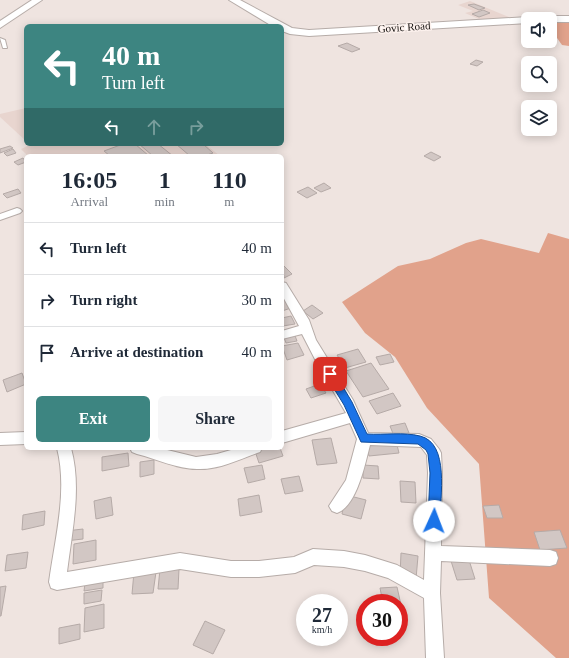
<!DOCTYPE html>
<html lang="en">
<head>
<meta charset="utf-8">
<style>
  :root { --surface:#fff; --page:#f6f6f7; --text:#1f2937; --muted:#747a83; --line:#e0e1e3; --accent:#3d8581 }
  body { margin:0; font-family:"Times New Roman",serif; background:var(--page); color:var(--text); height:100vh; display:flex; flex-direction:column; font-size:15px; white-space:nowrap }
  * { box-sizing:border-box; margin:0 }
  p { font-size:13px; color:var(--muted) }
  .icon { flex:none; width:22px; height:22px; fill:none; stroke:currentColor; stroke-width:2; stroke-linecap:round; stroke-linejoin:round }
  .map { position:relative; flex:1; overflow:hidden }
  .side { position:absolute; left:24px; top:154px; width:260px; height:296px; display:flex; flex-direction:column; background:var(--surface); border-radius:6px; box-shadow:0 2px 10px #0003 }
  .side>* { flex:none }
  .guide { position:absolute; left:24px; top:24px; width:260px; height:122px; border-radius:6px; box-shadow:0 2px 10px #0003; background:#3d8581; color:#fff; overflow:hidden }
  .buttons { position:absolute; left:521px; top:12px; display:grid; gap:8px }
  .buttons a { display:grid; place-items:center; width:36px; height:36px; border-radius:6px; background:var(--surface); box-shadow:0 2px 10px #0003; font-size:20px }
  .speed { position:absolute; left:296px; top:594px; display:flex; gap:8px; font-size:20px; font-weight:700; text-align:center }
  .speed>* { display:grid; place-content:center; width:52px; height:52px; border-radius:50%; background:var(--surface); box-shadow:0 2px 10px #0003; line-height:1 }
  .speed small { font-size:10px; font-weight:400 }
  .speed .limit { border:6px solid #d22; background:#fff; color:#111 }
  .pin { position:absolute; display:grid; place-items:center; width:34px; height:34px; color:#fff; margin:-17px; border-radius:8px; box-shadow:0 2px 6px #0006 }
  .me { position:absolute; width:44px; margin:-22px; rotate:2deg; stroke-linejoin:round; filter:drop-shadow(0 0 3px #0008) }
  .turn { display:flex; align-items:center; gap:14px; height:84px; padding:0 12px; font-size:18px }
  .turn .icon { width:52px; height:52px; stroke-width:2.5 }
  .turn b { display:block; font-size:28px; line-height:34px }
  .lanes { display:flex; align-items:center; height:38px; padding:0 12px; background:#0003; justify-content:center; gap:20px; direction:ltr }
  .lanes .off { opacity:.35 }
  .eta { display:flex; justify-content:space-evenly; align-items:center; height:68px; text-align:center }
  .eta b { font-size:24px; font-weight:700; line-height:28px }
  .action { display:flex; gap:8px; margin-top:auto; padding:8px 12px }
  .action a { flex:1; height:46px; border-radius:6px; background:var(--accent); color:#fff; font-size:16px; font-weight:700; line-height:46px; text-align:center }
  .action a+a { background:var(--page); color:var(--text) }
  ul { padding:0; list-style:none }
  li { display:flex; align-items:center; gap:12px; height:52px; padding:0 12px; border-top:1px solid var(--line) }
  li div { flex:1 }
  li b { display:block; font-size:15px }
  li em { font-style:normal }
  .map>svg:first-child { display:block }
</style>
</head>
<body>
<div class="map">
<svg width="569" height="658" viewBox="0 0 569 658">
  <rect width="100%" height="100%" fill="#efe4e0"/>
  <g fill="#e8d5cf">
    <polygon points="470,1 511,18 481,20 465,13 473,11 458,5"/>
    <polygon points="26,108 26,141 0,117 0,114"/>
    <polygon points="30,144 205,144 220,156 28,156 21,149 30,145"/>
  </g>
  <g fill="#e1a28b">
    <polygon points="550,22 569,22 569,46 562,45 550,28"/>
    <polygon points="548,233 569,239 569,658 556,658 489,598 479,464 427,408 395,357 365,333 342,302 398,266 430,259 466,243 481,239 539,253"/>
  </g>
  <g fill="#d2c7c4" stroke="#b5aaa7">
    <polygon points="474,4 485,8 479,10 468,5"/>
    <polygon points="483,10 490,13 479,17 472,14"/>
    <polygon points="347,43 360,49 352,52 338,46"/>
    <polygon points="476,60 483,62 477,66 470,64"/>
    <polygon points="123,144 135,144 149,156 110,156 104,151"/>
    <polygon points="139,144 158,144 173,156 153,156"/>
    <polygon points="176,144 203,144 213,153 204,156 190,156"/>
    <polygon points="10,146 13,148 0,153 0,149"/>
    <polygon points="13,149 16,153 7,156 4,153"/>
    <polygon points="431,152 441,157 434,161 424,156"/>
    <polygon points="23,158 26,162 18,165 14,162"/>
    <polygon points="324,183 331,188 321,192 314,188"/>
    <polygon points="308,187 317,193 307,198 297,192"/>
    <polygon points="18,189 21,193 7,198 3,194"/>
    <polygon points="282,264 292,274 284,278"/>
    <polygon points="287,299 291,308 282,311 282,300"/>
    <polygon points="312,305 323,313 313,319 303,311"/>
    <polygon points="291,316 295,324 283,326 282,318"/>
    <polygon points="294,333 297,341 286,343 283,335"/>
    <polygon points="298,343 304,355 287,360 282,346"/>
    <polygon points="358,349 366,362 345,368 337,355"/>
    <polygon points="390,354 394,362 380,365 376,357"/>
    <polygon points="371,363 389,389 363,397 346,371"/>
    <polygon points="22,373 26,384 7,392 3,380"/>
    <polygon points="320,384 326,393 311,398 306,389"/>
    <polygon points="393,393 401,406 377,414 369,401"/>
    <polygon points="405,423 409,433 394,436 390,426"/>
    <polygon points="331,438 337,463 317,465 312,440"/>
    <polygon points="396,441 399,453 369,456 366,444"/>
    <polygon points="266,448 280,448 283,456 259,463 255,451"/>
    <polygon points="128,453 129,466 102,471 102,457"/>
    <polygon points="154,460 154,474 140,477 140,462"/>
    <polygon points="262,465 265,479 248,483 244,468"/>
    <polygon points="363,465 378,466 379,479 363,478"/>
    <polygon points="299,476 303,491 285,494 281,479"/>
    <polygon points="400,481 415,482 416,503 401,502"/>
    <polygon points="259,495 262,512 240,516 238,499"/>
    <polygon points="346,495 366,500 361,519 342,514"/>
    <polygon points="111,497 113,515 96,519 94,501"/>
    <polygon points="499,505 503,518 487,518 483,506"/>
    <polygon points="45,511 44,525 22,530 23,515"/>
    <polygon points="83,529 83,539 65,541 66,531"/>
    <polygon points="560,530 567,548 540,550 534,532"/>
    <polygon points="96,540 96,560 73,564 74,544"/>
    <polygon points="28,552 26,568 5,571 7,555"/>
    <polygon points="401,553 418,556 416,579 400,576"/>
    <polygon points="469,560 475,579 457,580 451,561"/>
    <polygon points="160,569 179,569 178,589 158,589"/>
    <polygon points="134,572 156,572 153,593 132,594"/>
    <polygon points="103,580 103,588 84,591 85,583"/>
    <polygon points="6,586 1,616 0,616 0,587"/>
    <polygon points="397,587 401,605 399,605 399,603 383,603 380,588"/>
    <polygon points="102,590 101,601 84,604 84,593"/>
    <polygon points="104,604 104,628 84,632 85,608"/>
    <polygon points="205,621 225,630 213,654 193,645"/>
    <polygon points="80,624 80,639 59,644 59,628"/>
  </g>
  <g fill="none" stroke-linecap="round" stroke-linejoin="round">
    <g stroke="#b6aca8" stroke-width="2">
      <g id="street">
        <polygon points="0,38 5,40 7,48 3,48"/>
        <polygon points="17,208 20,209 22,211 20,213 0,220 0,214"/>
        <path d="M 282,282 L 286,283 L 309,320 L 316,340 L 353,400 L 368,433 L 419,434 L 431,439 L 439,449 L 441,453 L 442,473 L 441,546 L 550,550 L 556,552 L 558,558 L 556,564 L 550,566 L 441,561 L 440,593 L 444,658 L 426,658 L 424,598 L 388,578 L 365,571 L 344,567 L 314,565 L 295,573 L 259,577 L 231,577 L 180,569 L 57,590 L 51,588 L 49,582 C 55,538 68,491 57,448 L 71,448 C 82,488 72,531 67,572 L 180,553 L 231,561 L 259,561 L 294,557 L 313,549 L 344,551 L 365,555 L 397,565 L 424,580 L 428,473 L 427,455 L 421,447 L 370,445 C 365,464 357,506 337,513 L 332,511 L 329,506 L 346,480 L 357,439 L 350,423 L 282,443 L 282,431 L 346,413 L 319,367 L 302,334 L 282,339 L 282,331 L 299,326 L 282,295 Z"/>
        <polygon points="26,432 26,444 0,445 0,433"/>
        <path d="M 130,448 L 159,448 L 196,457 L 217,454 L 238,448 L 262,448 L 260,452 C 240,459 219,470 197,469 C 177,469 157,459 137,454 L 132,452 Z"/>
      </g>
    </g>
    <g stroke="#b6aca8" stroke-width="2">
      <g id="secondary">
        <polygon points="32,0 42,0 0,28 0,21"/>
        <polygon points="229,0 240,0 292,28 309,30 528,17 532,19 528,19 528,23 309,36 290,34 282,31 282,26 272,26"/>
        <polygon points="539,16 569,16 569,22 550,22 550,19 534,19"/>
      </g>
    </g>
    <use href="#street" fill="#fff" fill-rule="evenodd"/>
    <use href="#secondary" fill="#fff" fill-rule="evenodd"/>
  </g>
  <path fill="#1a73e8" stroke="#114b97" d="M 330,370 L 334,372 L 352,402 L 367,434 C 384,435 404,432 420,436 C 450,443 440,497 440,521 L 438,525 L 434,526 L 430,525 L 428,521 L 430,473 L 428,454 L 426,450 L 418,444 L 361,442 L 344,405 L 325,374 Z"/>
  <g text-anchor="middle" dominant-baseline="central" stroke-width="3" stroke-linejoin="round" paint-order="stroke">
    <g font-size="11" fill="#14110f" stroke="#fcf1ed">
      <text transform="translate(404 27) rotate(-4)">Govic Road</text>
    </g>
  </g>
</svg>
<div class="buttons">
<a><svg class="icon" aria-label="sound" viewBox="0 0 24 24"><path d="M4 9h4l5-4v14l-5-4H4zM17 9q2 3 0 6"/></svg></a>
<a><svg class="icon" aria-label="search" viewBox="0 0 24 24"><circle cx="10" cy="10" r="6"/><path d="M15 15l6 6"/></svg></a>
<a><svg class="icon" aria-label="layers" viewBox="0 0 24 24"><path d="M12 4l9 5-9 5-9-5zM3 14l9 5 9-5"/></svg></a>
</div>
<div class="speed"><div>27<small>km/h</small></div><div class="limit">30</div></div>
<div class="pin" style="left:330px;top:374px;background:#d93025"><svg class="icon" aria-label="arrive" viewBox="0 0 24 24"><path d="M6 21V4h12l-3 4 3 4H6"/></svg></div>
<svg class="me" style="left:434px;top:521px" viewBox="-20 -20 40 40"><circle r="19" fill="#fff"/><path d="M0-13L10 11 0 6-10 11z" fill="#1a73e8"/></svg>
<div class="guide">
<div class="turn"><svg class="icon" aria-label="left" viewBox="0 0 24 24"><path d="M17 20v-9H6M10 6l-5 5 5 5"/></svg><div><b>40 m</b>Turn left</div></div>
<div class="lanes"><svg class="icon" aria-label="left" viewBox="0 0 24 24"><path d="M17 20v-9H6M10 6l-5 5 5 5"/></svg><svg class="icon off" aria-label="ahead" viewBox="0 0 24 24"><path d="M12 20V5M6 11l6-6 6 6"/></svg><svg class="icon off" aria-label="right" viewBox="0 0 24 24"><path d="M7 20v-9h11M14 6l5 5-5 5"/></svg></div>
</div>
<section class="side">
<div class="eta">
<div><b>16:05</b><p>Arrival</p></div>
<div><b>1</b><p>min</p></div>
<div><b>110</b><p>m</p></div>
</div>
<ul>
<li><svg class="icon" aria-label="left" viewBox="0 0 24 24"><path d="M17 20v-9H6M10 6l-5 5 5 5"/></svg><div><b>Turn left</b></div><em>40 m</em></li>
<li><svg class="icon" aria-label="right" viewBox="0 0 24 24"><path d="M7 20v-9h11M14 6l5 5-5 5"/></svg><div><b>Turn right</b></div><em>30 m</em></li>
<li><svg class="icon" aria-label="arrive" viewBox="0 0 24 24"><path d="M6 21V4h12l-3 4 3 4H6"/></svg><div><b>Arrive at destination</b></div><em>40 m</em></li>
</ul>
<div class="action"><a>Exit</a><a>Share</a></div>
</section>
</div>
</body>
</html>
